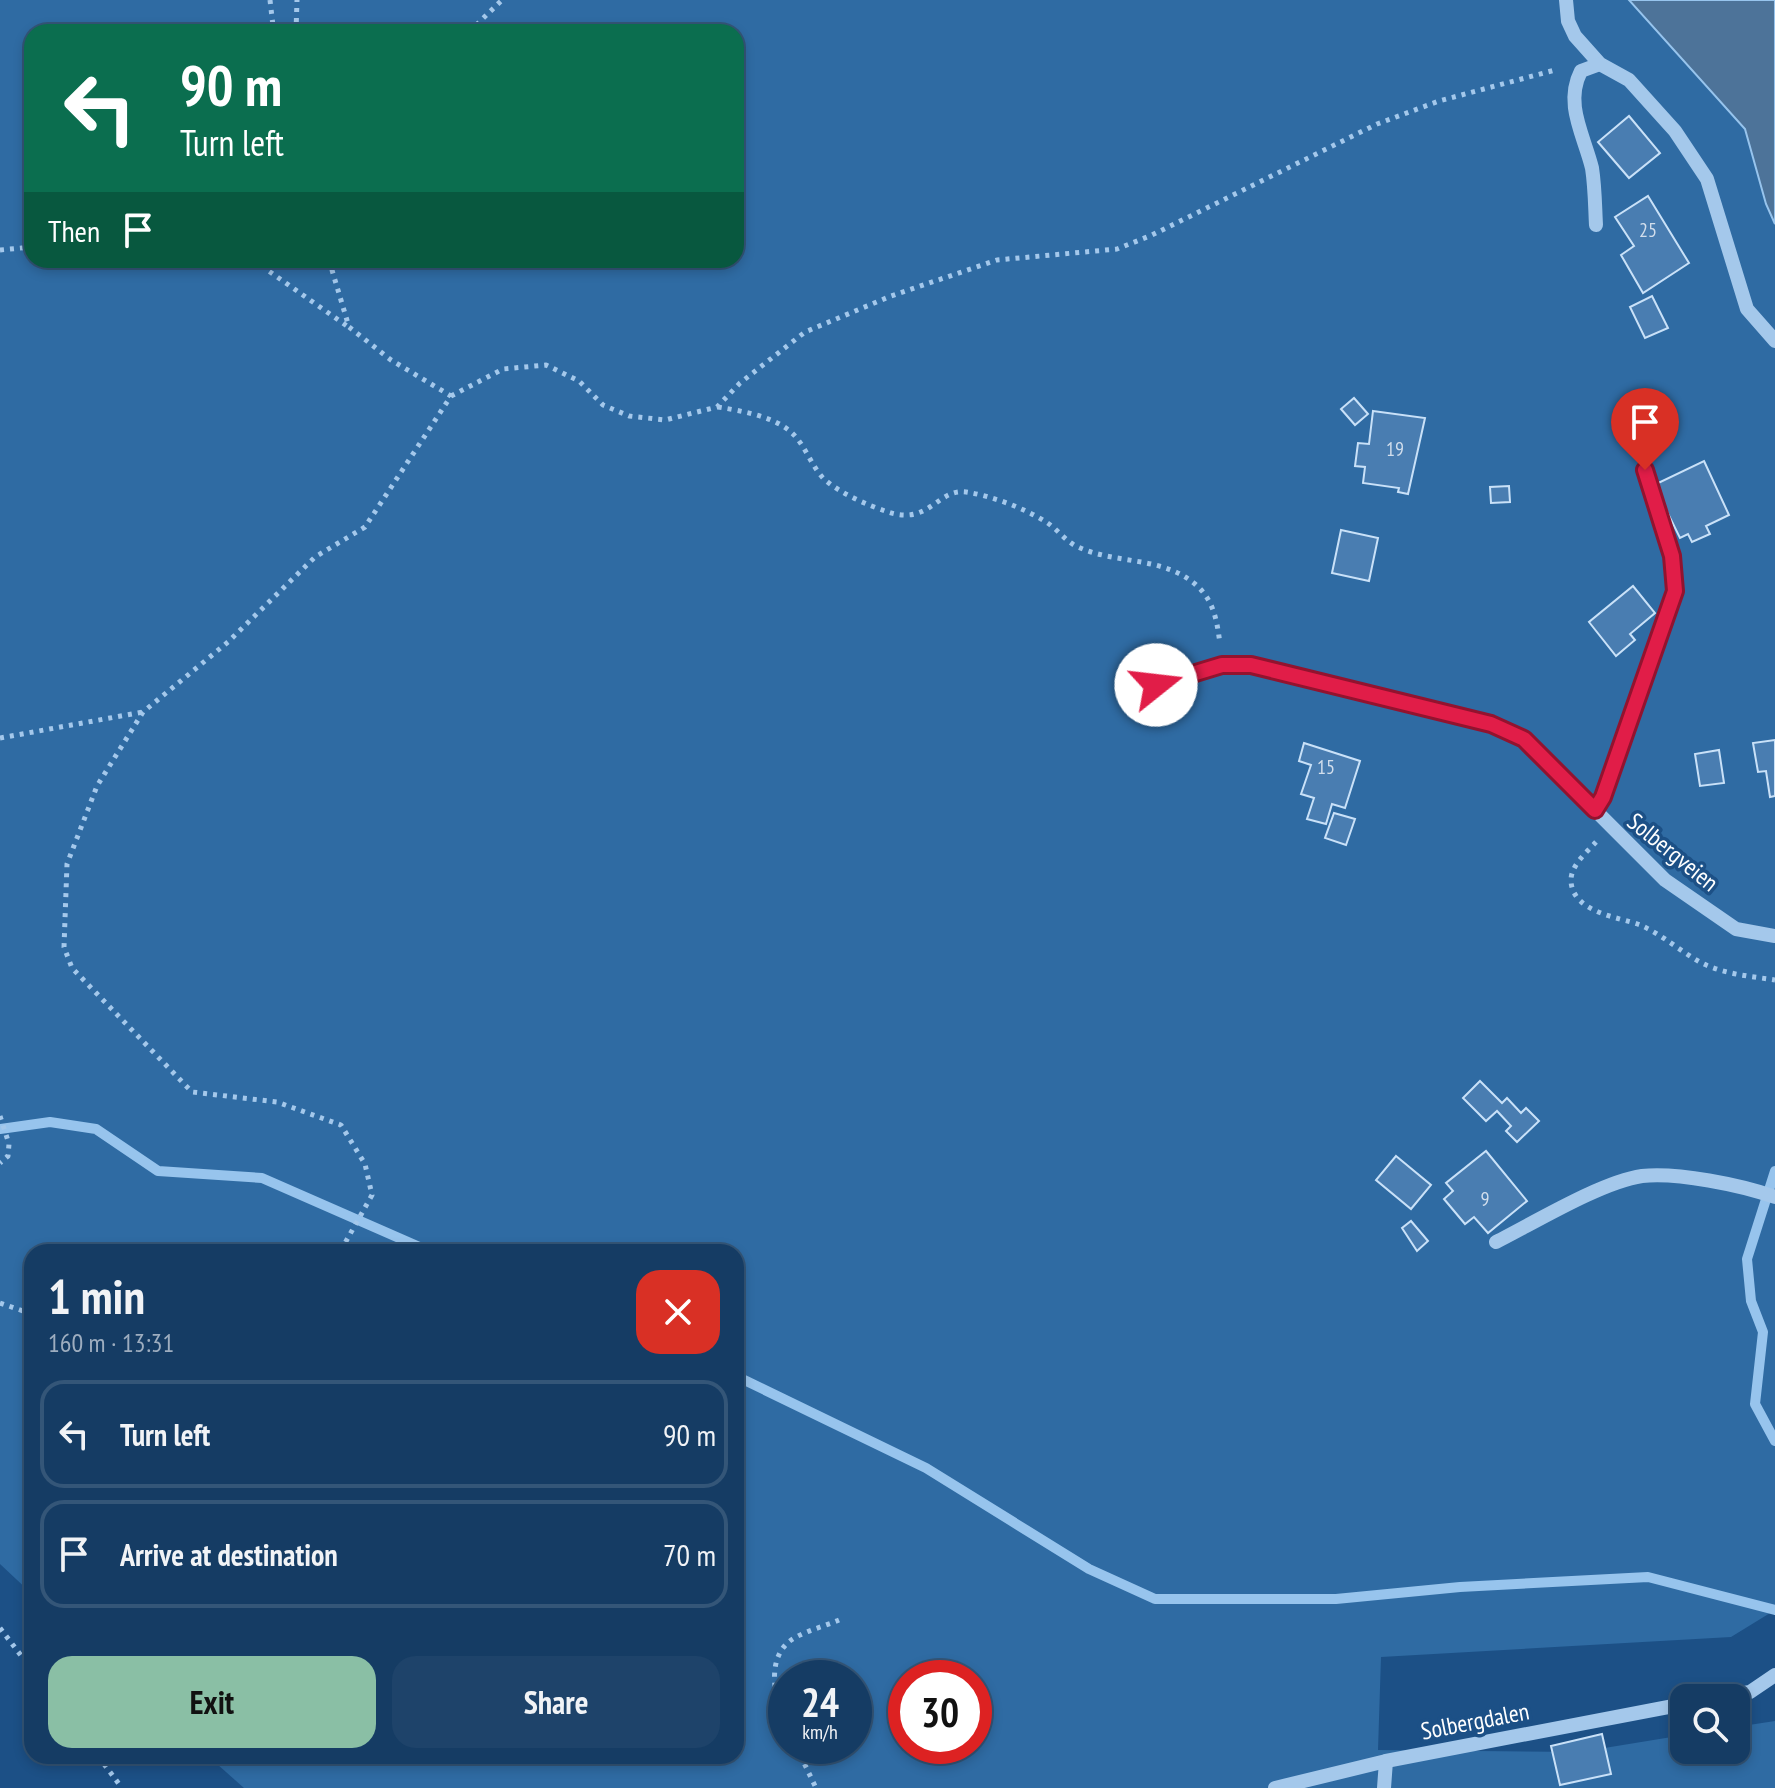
<!DOCTYPE html>
<html lang="en">
<head>
<meta charset="utf-8">
<style>
  :root { --surface:#153c64; --page:#1e436a; --text:#f1f3f6; --muted:#9dadbf; --line:#345678; --accent:#8abfa5 }
  body { margin:0; font-family:"PT Sans Narrow",sans-serif; background:var(--page); color:var(--text); height:100vh; display:flex; flex-direction:column; font-size:30px; white-space:nowrap }
  * { box-sizing:border-box; margin:0 }
  p { font-size:26px; color:var(--muted) }
  .icon { flex:none; width:44px; height:44px; fill:none; stroke:currentColor; stroke-width:2; stroke-linecap:round; stroke-linejoin:round }
  .map { position:relative; flex:1; overflow:hidden }
  .details { position:absolute; left:24px; top:1244px; width:720px; height:520px; display:flex; flex-direction:column; background:var(--surface); border-radius:24px; box-shadow:0 4px 12px #0003,0 0 0 2px var(--line) }
  .details>* { flex:none }
  .top-card { position:absolute; left:24px; top:24px; width:720px; height:244px; border-radius:24px; box-shadow:0 4px 12px #0003,0 0 0 2px var(--line); background:#0b6e4f; color:#fff; overflow:hidden }
  .buttons { position:absolute; left:1670px; top:1684px; display:grid; gap:16px }
  .buttons a { display:grid; place-items:center; width:80px; height:80px; border-radius:16px; background:var(--surface); box-shadow:0 4px 12px #0003,0 0 0 2px var(--line); font-size:40px }
  .speed { position:absolute; left:768px; top:1660px; display:flex; gap:16px; font-size:40px; font-weight:700; text-align:center }
  .speed>* { display:grid; place-content:center; width:104px; height:104px; border-radius:50%; background:var(--surface); box-shadow:0 4px 12px #0003,0 0 0 2px var(--line); line-height:1 }
  .speed small { font-size:20px; font-weight:400 }
  .speed .limit { border:12px solid #d22; background:#fff; color:#111 }
  .pin { position:absolute; display:grid; place-items:center; width:68px; height:68px; color:#fff; margin:-82px -34px; border-radius:50% 50% 50% 0; rotate:-45deg; box-shadow:0 0 8px #0007 }
  .pin .icon { rotate:45deg }
  .me { position:absolute; width:88px; margin:-44px; rotate:74deg; stroke-linejoin:round; filter:drop-shadow(0 0 6px #0008) }
  .turn { display:flex; align-items:center; gap:28px; height:168px; padding:0 24px; font-size:36px }
  .turn .icon { width:104px; height:104px; stroke-width:2.5 }
  .turn b { display:block; font-size:56px; line-height:68px }
  .then { display:flex; align-items:center; height:76px; padding:0 24px; background:#0003; gap:16px; font-size:30px }
  .round { display:grid; place-items:center; flex:none; width:84px; height:84px; border-radius:24px; background:var(--page) }
  .overview { display:flex; align-items:center; justify-content:space-between; height:136px; padding:0 24px }
  h1 { font-size:48px; font-weight:800; line-height:60px }
  .action { display:flex; gap:16px; margin-top:auto; padding:16px 24px }
  .action a { flex:1; height:92px; border-radius:24px; background:var(--accent); color:#111; font-size:32px; font-weight:800; line-height:92px; text-align:center }
  .action a+a { background:var(--page); color:var(--text) }
  ul { padding:0; list-style:none }
  li { display:flex; align-items:center; gap:24px; height:108px; margin:0 16px 12px; padding:0 8px; border:4px solid var(--line); border-radius:24px }
  li div { flex:1 }
  li b { display:block; font-size:30px }
  li em { font-style:normal }
  .map>svg:first-child { display:block }
</style>
</head>
<body>
<div class="map">
<svg width="1775" height="1788" viewBox="0 0 1775 1788">
  <rect width="100%" height="100%" fill="#1c5086"/>
  <path fill="#2f6ba3" fill-rule="evenodd" d="M 0,0 L 1629,0 L 1745,129 L 1766,204 L 1775,224 L 1775,1610 L 1731,1637 L 1381,1657 L 1378,1750 L 1580,1752 L 1684,1735 L 1684,1750 L 1736,1750 L 1736,1727 L 1775,1721 L 1775,1788 L 244,1788 L 208,1756 L 736,1756 L 736,1252 L 32,1252 L 32,1594 L 0,1564 ZM 32,32 L 736,32 L 736,260 L 32,260 ZM 786,1678 L 854,1678 L 854,1746 L 786,1746 ZM 906,1678 L 974,1678 L 974,1746 L 906,1746 Z"/>
  <polygon fill="#4d7399" stroke="#97c4ed" stroke-width="2" points="1629,0 1775,0 1775,224 1766,204 1745,129"/>
  <g fill="none" stroke-linecap="round" stroke-linejoin="round">
    <g stroke="#97c4ed" stroke-width="10">
      <polyline points="0,1129 50,1122 96,1129 158,1171 262,1178 431,1252"/>
      <polyline points="1775,1171 1747,1259 1751,1301 1763,1332 1755,1404 1775,1441"/>
      <polyline points="736,1376 926,1468 1089,1569 1155,1599 1336,1599 1460,1587 1648,1577 1775,1610"/>
    </g>
  </g>
  <g fill="#497db1" stroke="#c9e1f8" stroke-width="2">
    <polygon points="1629,116 1660,153 1629,178 1598,142"/>
    <polygon points="1648,196 1689,263 1643,293 1621,255 1634,246 1615,217"/>
    <polygon points="1652,296 1668,328 1645,338 1630,307"/>
    <polygon points="1354,398 1368,414 1355,425 1341,409"/>
    <polygon points="1373,411 1425,418 1408,494 1398,492 1399,488 1363,483 1365,467 1355,466 1358,443 1369,444"/>
    <polygon points="1704,461 1729,515 1706,526 1710,534 1692,542 1688,534 1680,538 1654,485"/>
    <polygon points="1509,486 1510,502 1491,503 1490,487"/>
    <polygon points="1341,530 1378,538 1369,581 1332,573"/>
    <polygon points="1633,586 1655,613 1630,634 1635,640 1616,656 1589,622"/>
    <polygon points="1775,740 1775,796 1770,797 1766,771 1758,772 1753,743"/>
    <polygon points="1304,743 1360,761 1345,808 1332,804 1326,824 1307,819 1314,798 1301,794 1311,765 1299,761"/>
    <polygon points="1719,750 1724,783 1700,786 1695,754"/>
    <polygon points="1334,813 1355,819 1346,845 1325,838"/>
    <polygon points="1480,1081 1502,1103 1507,1098 1521,1113 1526,1108 1539,1121 1517,1142 1506,1131 1511,1126 1497,1111 1486,1121 1463,1098"/>
    <polygon points="1486,1151 1527,1201 1488,1233 1474,1217 1465,1224 1444,1199 1453,1191 1446,1183"/>
    <polygon points="1396,1156 1431,1185 1411,1209 1376,1180"/>
    <polygon points="1411,1221 1428,1241 1417,1251 1402,1228"/>
    <polygon points="1602,1734 1611,1774 1560,1785 1551,1746"/>
  </g>
  <g fill="none" stroke-linecap="round" stroke-linejoin="round">
    <g stroke="#a4c8eb" stroke-width="5" stroke-dasharray="4 6" stroke-linecap="butt">
      <polyline points="270,0 273,26 278,32"/>
      <polyline points="296,32 297,0"/>
      <polyline points="469,32 502,0"/>
      <polyline points="0,250 32,247"/>
      <polyline points="253,260 347,326"/>
      <polyline points="329,260 349,327 391,360 451,396 365,527 315,557 228,642 143,712 97,786 67,864 64,947 72,968 192,1092 277,1102 341,1125 365,1164 372,1195 340,1252"/>
      <polyline points="451,396 503,369 546,365 579,381 603,405 629,416 665,420 717,407 740,383 805,332 891,296 997,260 1117,249 1152,235 1377,124 1439,101 1555,70"/>
      <path d="M 718,407 C 741,411 774,416 792,433 C 805,445 811,465 823,478 C 839,493 867,505 888,512 C 929,526 938,488 966,492 C 992,496 1024,508 1046,522 C 1056,528 1064,539 1074,545 C 1112,565 1161,555 1195,584 C 1214,600 1217,621 1220,644"/>
      <polyline points="0,738 143,712"/>
      <path d="M 1596,842 C 1586,853 1570,866 1571,882 C 1574,913 1619,917 1640,925 C 1661,934 1679,950 1698,961 C 1721,974 1749,976 1775,980"/>
      <polyline points="0,1116 9,1144 8,1156 0,1163"/>
      <polyline points="0,1303 32,1314"/>
      <polyline points="0,1628 32,1670"/>
      <path d="M 786,1725 C 774,1698 764,1654 796,1637 C 809,1630 825,1626 839,1620"/>
      <polyline points="796,1746 816,1788"/>
      <polyline points="98,1756 122,1788"/>
    </g>
    <g stroke="#a4c8eb" stroke-width="14">
      <polyline points="1566,0 1568,21 1575,36 1600,64 1629,80 1675,131 1707,179 1747,309 1775,341"/>
      <path d="M 1596,225 C 1595,207 1595,187 1592,168 C 1584,135 1564,104 1581,71 L 1600,64"/>
      <polyline points="1156,685 1222,665 1251,665 1491,724 1524,739 1665,880 1736,929 1775,936"/>
      <polyline points="1595,810 1603,797 1675,591 1672,556 1645,470"/>
      <path d="M 1496,1242 C 1534,1223 1601,1182 1642,1176 C 1677,1172 1741,1185 1775,1197"/>
      <polyline points="1716,1698 1750,1692 1775,1675"/>
      <polyline points="1275,1788 1386,1761 1684,1704"/>
      <polyline points="1384,1788 1386,1761"/>
    </g>
  </g>
  <g fill="none" stroke-linecap="round" stroke-linejoin="round">
    <g stroke="#92132f" stroke-width="20">
      <polyline id="route" points="1156,685 1222,665 1251,665 1491,724 1524,739 1595,810 1603,797 1675,591 1672,556 1645,470"/>
    </g>
    <use href="#route" stroke="#e11d48" stroke-width="14"/>
  </g>
  <g text-anchor="middle" dominant-baseline="central" stroke-width="7" stroke-linejoin="round" paint-order="stroke">
    <g font-size="20" fill="#d2deec">
      <text x="1648" y="230">25</text>
      <text x="1395" y="449">19</text>
      <text x="1326" y="767">15</text>
      <text x="1485" y="1199">9</text>
    </g>
    <g font-size="24" fill="#fff" stroke="#1c5086">
      <text transform="translate(1673 852) rotate(39)">Solbergveien</text>
      <text transform="translate(1475 1721) rotate(-11)">Solbergdalen</text>
    </g>
  </g>
</svg>
<div class="buttons">
<a><svg class="icon" aria-label="search" viewBox="0 0 24 24"><circle cx="10" cy="10" r="6"/><path d="M15 15l6 6"/></svg></a>
</div>
<div class="speed"><div>24<small>km/h</small></div><div class="limit">30</div></div>
<div class="pin" style="left:1645px;top:470px;background:#d93025"><svg class="icon" aria-label="arrive" viewBox="0 0 24 24"><path d="M6 21V4h12l-3 4 3 4H6"/></svg></div>
<svg class="me" style="left:1156px;top:685px" viewBox="-20 -20 40 40"><circle r="19" fill="#fff"/><path d="M0-13L10 11 0 6-10 11z" fill="#e11d48"/></svg>
<div class="top-card">
<div class="turn"><svg class="icon" aria-label="left" viewBox="0 0 24 24"><path d="M17 20v-9H6M10 6l-5 5 5 5"/></svg><div><b>90 m</b>Turn left</div></div>
<div class="then">Then<svg class="icon" aria-label="arrive" viewBox="0 0 24 24"><path d="M6 21V4h12l-3 4 3 4H6"/></svg></div>
</div>
<section class="details">
<div class="overview"><div><h1>1 min</h1><p>160 m · 13:31</p></div><a class="round" style="background:#d93025;color:#fff"><svg class="icon" aria-label="close" viewBox="0 0 24 24"><path d="M6 6l12 12M18 6L6 18"/></svg></a></div>
<ul>
<li><svg class="icon" aria-label="left" viewBox="0 0 24 24"><path d="M17 20v-9H6M10 6l-5 5 5 5"/></svg><div><b>Turn left</b></div><em>90 m</em></li>
<li><svg class="icon" aria-label="arrive" viewBox="0 0 24 24"><path d="M6 21V4h12l-3 4 3 4H6"/></svg><div><b>Arrive at destination</b></div><em>70 m</em></li>
</ul>
<div class="action"><a>Exit</a><a>Share</a></div>
</section>
</div>
</body>
</html>
